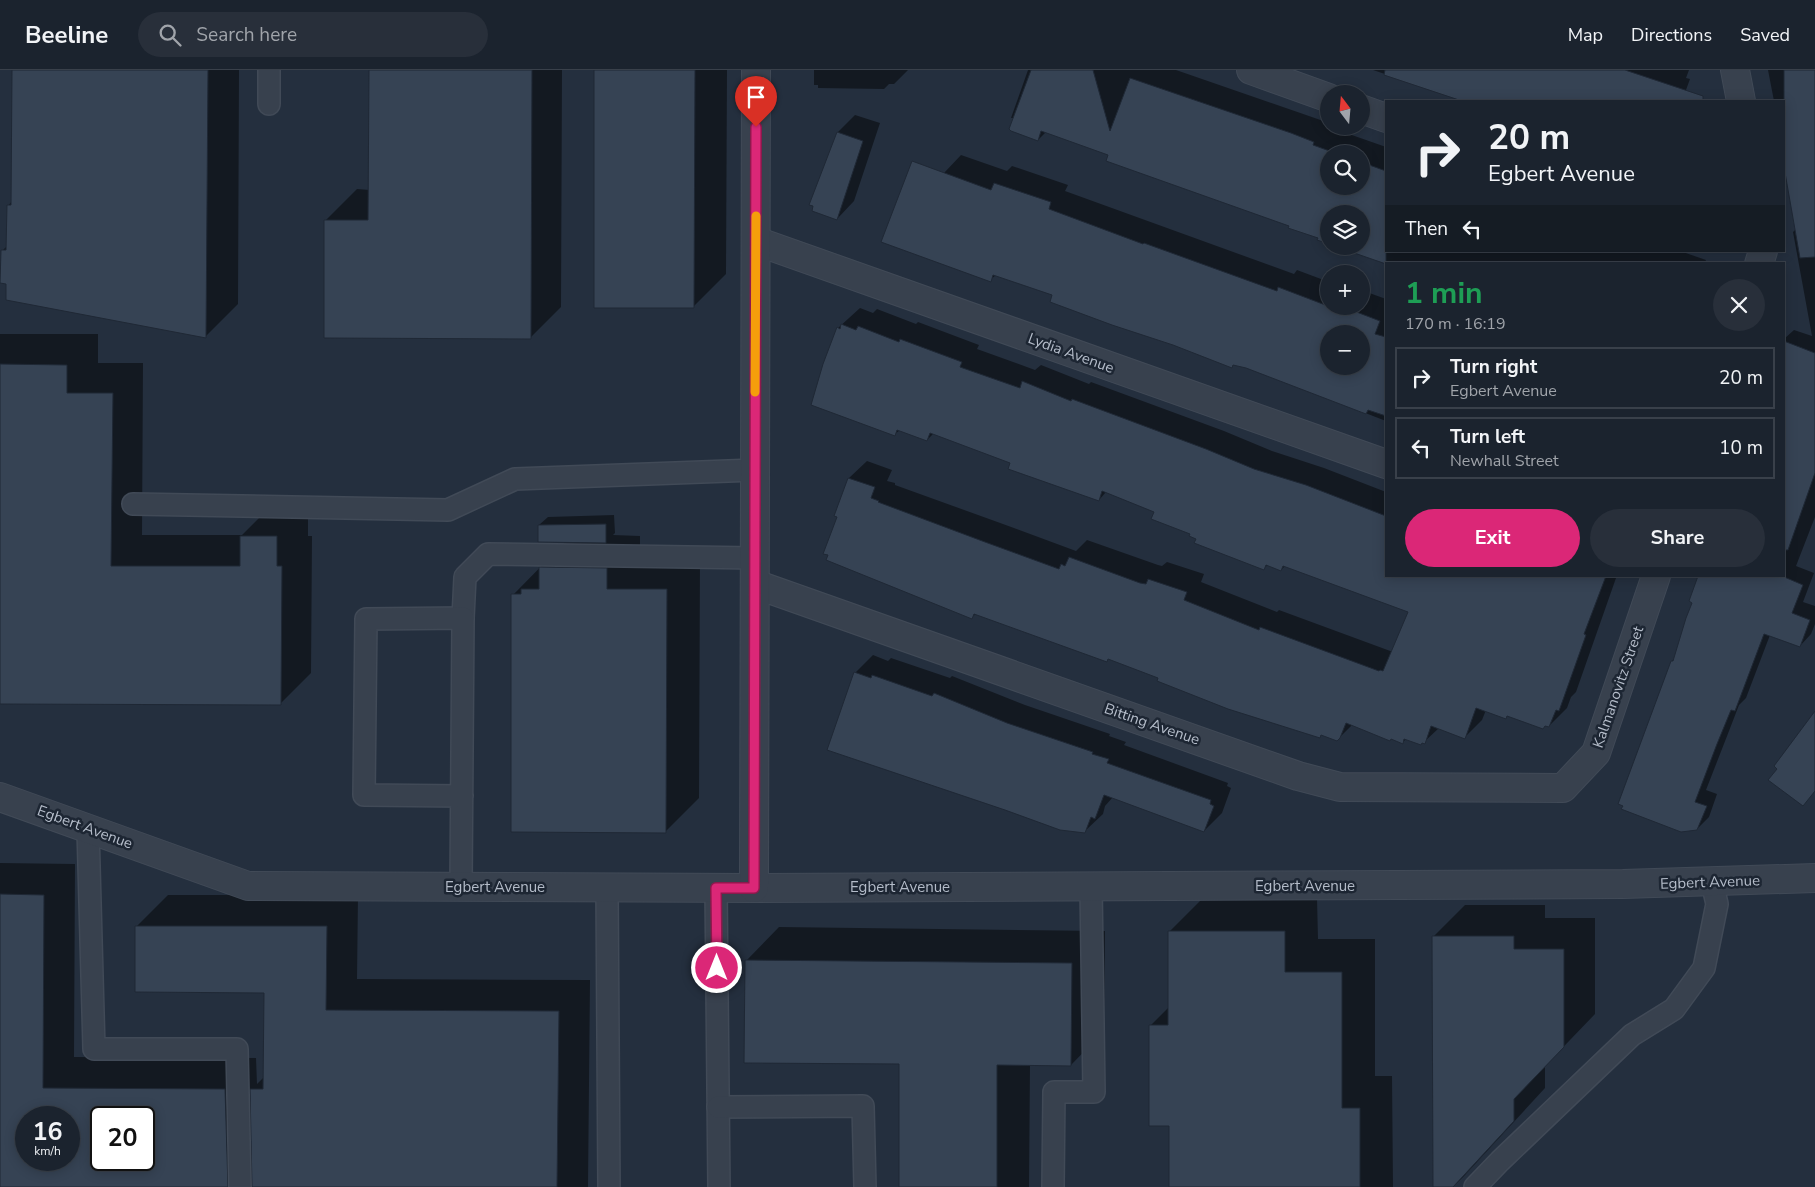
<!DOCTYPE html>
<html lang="en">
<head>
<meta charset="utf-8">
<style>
  :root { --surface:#1b232e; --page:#282f3a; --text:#f1f3f6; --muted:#a0a4aa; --line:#39404a; --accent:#db2777 }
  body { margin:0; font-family:"Nunito Sans",sans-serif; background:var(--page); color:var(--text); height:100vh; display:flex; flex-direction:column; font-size:19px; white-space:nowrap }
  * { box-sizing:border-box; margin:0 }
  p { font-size:16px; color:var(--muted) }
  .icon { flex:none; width:28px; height:28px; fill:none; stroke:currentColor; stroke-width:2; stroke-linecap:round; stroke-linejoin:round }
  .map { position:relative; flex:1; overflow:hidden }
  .sheet { position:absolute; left:1385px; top:192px; width:400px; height:315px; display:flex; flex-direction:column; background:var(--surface); border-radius:0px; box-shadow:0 2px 12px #0003,0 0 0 1px var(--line) }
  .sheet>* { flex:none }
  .hud { position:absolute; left:1385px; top:30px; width:400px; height:152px; border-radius:0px; box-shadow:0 2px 12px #0003,0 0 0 1px var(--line); background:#1b232e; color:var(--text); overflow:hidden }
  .needle { width:32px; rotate:344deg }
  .controls { position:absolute; left:1320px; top:15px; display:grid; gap:10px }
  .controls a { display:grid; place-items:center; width:50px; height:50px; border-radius:50%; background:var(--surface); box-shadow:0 2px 12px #0003,0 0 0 1px var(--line); font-size:25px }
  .speed { position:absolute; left:15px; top:1036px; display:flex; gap:10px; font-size:25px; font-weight:700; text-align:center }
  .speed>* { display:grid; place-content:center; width:65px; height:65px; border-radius:50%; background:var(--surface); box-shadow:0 2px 12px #0003,0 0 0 1px var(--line); line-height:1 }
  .speed small { font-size:12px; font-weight:400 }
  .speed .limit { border:2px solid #111; border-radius:8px; background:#fff; color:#111 }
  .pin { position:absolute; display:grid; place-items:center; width:42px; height:42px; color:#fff; margin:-51px -21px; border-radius:50% 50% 50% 0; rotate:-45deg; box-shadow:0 0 5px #0007 }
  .pin .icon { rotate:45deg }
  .me { position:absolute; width:55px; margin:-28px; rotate:0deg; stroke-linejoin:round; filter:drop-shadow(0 0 4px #0008) }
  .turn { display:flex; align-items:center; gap:18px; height:105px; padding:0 20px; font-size:22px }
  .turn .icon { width:65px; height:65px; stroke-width:2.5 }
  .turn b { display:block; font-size:35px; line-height:42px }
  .then { display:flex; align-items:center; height:48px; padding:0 20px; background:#0003; gap:10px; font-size:19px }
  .round { display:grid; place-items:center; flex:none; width:52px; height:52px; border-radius:26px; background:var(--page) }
  .summary { display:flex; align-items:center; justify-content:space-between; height:85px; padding:0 20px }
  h1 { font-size:30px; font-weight:700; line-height:38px; color:#1e9e55 }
  .primary-button { display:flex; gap:10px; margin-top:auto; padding:10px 20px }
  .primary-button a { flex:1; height:58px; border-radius:30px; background:var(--accent); color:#fff; font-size:20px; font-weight:700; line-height:58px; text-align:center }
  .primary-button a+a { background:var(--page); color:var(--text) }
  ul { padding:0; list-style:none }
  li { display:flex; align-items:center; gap:15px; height:62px; margin:0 10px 8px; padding:0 10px; border:2px solid var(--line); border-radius:0px }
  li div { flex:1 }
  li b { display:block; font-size:19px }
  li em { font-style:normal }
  header { display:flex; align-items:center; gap:30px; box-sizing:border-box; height:70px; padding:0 25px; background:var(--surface); border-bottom:1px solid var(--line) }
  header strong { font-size:24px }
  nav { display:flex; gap:28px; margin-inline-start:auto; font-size:18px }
  .search { width:350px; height:45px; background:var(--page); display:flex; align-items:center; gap:12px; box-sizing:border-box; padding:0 18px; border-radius:28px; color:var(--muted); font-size:19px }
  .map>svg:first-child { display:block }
</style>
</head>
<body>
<header>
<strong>Beeline</strong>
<div class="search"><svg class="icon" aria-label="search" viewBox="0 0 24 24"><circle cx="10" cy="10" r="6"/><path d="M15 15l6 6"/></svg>Search here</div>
<nav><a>Map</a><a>Directions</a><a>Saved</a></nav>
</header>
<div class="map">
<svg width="1815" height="1117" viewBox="0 0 1815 1117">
  <rect width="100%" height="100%" fill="#242f3e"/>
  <g fill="#0007" fill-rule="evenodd">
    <polygon points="13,0 239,0 238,234 206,266 7,229 7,212 2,181 8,175 8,136 12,131"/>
    <polygon points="370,0 562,0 561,237 530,268 326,150 357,119 370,120"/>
    <polygon points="596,0 727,0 726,204 693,237"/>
    <polygon points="814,0 908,0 894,14 889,14 884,19 818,18 818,15 814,15"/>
    <path d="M 1028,0 L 1176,0 L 1309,46 L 1329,53 L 1329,57 L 1386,77 L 1386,181 L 1680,181 L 1706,190 L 1704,194 L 1401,194 L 1392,191 L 1390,193 L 1338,176 L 1361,176 L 1361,144 L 1329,144 L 1319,168 L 1110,84 L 1046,62 L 1038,70 L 1014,48 L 1011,48 ZM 1329,84 L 1361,84 L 1361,116 L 1329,116 Z"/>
    <polygon points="1373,0 1689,0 1686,8 1690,9 1682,31 1465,31"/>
    <polygon points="1768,0 1815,0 1815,447 1796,496 1814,503 1803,532 1815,536 1815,554 1811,564 1800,576 1770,565 1746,628 1739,635 1729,661 1706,720 1717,724 1709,747 1697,759 1672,591 1676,588 1694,532 1699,506 1784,506 1784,269 1794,260 1812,266 1793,162 1796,159 1784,87 1784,31 1774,31"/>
    <polygon points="855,45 880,53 854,131 837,149 838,62"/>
    <path d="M 961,85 L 1007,101 L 1012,96 L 1068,115 L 1065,121 L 1294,204 L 1297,200 L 1329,212 L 1329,236 L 1361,236 L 1361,220 L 1386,229 L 1386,351 L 1246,297 L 1234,294 L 1232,296 L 1054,225 L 996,205 L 990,210 L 944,103 ZM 1329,264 L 1361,264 L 1361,296 L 1329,296 Z"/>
    <polygon points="860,238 873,243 877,239 916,254 918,252 979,275 977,279 1035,300 1041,295 1089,314 1091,312 1224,361 1272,381 1324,398 1386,422 1386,506 1612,506 1616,508 1576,622 1571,627 1567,638 1549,656 1508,645 1505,648 1486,640 1482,650 1465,667 1439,658 1424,672 1406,669 1403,672 1352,655 1337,670 1322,664 1319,667 1109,588 1106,591 976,544 972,547 835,446 849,408 867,391 892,400 887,411 895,413 895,415 1003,454 1076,481 1087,470 1158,495 1162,496 1167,492 1204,504 1201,512 1277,542 1279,540 1393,582 1410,541 1286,495 1281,500 1268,495 1264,498 1197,468 1192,463 1155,441 1106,422 1099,430 1012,392 934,363 927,370 900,360 895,364 838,258"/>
    <polygon points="0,264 98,264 98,293 143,293 142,465 242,465 272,435 308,436 308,466 312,466 311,603 280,634 0,633"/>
    <polygon points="614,445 615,463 613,465 640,466 640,486 700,486 699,728 666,761 513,525 566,471 539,455 548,447"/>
    <polygon points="873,585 888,591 891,588 950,608 952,606 1025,635 1110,664 1109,666 1126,672 1124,675 1228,713 1227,716 1231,718 1222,743 1204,761 1113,727 1105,736 1103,744 1085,761 855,603"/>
    <path d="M 0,793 L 75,794 L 74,987 L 256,988 L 257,1014 L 264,1007 L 265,921 L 136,857 L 168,825 L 358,825 L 357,909 L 590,910 L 588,1117 L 0,1117 ZM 26,1048 L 69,1048 L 69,1090 L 26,1090 ZM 101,1048 L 144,1048 L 144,1090 L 101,1090 Z"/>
    <polygon points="1203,828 1317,828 1318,869 1375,869 1375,1006 1392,1006 1393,1117 1170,1117 1170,1055 1150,956 1170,936 1169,862"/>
    <polygon points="1465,835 1545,835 1545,848 1595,848 1595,944 1545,996 1545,1018 1464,1106 1453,1117 1434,1117 1433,867"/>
    <polygon points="779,857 1105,861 1104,961 1071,995 1030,994 1029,1117 900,1117 900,993 746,891"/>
  </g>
  <g fill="#364354" stroke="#1f2835" fill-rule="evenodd">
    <polygon points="12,0 208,0 206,268 6,230 6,214 0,213 1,180 6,180 7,135 11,135"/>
    <polygon points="369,0 532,0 531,269 324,268 324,150 368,150"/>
    <polygon points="594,0 695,0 694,238 594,238"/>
    <polygon points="1031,0 1093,0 1110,61 1130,8 1291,63 1314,72 1313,75 1338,84 1329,84 1329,116 1361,116 1361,92 1386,101 1386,194 1334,176 1361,176 1361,144 1329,144 1329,174 1317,170 1318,168 1288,158 1289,156 1106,91 1108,85 1041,61 1038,71 1011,61 1009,59"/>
    <polygon points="1385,0 1625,0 1703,26 1703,31 1462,31 1384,5"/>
    <polygon points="1784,0 1815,0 1815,187 1800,188 1784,97"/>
    <polygon points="837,62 863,71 837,150 812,141 813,136 809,135"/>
    <path d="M 912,91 L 991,120 L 994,113 L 1051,132 L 1049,139 L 1143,174 L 1144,173 L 1277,221 L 1278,217 L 1328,236 L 1329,233 L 1329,236 L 1341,236 L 1380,251 L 1375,264 L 1386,267 L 1386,346 L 1368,340 L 1366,344 L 1246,298 L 1233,295 L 1232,298 L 1173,275 L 1112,255 L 1050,232 L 1052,225 L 993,205 L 991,212 L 881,172 ZM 1329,264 L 1361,264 L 1361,296 L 1329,296 Z"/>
    <polygon points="841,254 856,260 858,256 899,272 900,269 962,292 960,297 1020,318 1022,311 1071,331 1072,329 1206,379 1254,399 1306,415 1386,446 1386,506 1606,506 1584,564 1586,565 1559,641 1556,640 1549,657 1545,656 1543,659 1507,646 1506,649 1476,638 1465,669 1431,656 1425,674 1422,673 1421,675 1404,669 1403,674 1391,669 1390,671 1346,653 1340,668 1337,671 1321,665 1320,668 1228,639 1157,611 1158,608 1108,589 1107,592 974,544 972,549 826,490 828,485 823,484 837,447 834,446 848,408 875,417 871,428 879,431 878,432 985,472 1059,499 1061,494 1065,496 1069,487 1140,513 1146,514 1148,509 1187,522 1184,530 1259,560 1260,557 1379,601 1380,600 1383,601 1408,542 1283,496 1281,501 1266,495 1264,500 1194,473 1196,469 1189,466 1190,464 1151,449 1154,442 1102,421 1099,431 1008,399 1010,393 930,363 927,371 897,360 895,366 811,335 823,294 837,257 840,259"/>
    <polygon points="1784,271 1815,283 1815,403 1788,480 1784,480"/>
    <polygon points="0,294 67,295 67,323 113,323 111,496 240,496 240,466 277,466 277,496 282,496 281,635 0,634"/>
    <polygon points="606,454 606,473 538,472 538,455"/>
    <polygon points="539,497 607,498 607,519 667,519 666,763 511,762 511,524 521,524 521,519 539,519"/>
    <polygon points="1698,506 1782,506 1803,515 1792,543 1810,550 1800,577 1764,564 1735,641 1731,640 1717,674 1695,732 1707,736 1697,760 1681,762 1621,739 1623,736 1618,734 1671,591 1673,591 1686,548 1692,533 1689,531"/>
    <polygon points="854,602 871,608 872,605 932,626 934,623 1007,653 1093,682 1092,684 1109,689 1107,693 1211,730 1210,734 1214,736 1204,762 1104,725 1095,749 1091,747 1085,763 1060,760 1005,740 827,680"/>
    <polygon points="1815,641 1815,721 1803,736 1768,710 1777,699 1774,696"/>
    <path d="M 0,824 L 44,825 L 43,1018 L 225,1019 L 228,1117 L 0,1117 ZM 26,1048 L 69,1048 L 69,1090 L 26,1090 ZM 101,1048 L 144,1048 L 144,1090 L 101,1090 Z"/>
    <polygon points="135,856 327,856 326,940 559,941 557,1117 252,1117 250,1019 263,1019 264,923 135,922"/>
    <polygon points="1168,861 1285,861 1285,902 1342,902 1342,1038 1360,1038 1360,1117 1169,1117 1169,1056 1149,1056 1149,955 1168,955"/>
    <polygon points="1432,866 1514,866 1514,879 1564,879 1564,977 1514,1029 1514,1051 1453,1117 1433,1117"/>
    <polygon points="745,890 1072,893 1071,996 997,995 997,1117 899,1117 899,994 744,993"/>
  </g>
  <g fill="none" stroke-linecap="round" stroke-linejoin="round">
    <g stroke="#414a57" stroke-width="24">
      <g id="service">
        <polyline points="269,34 269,0"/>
        <polyline points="133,434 448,440 515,409 755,400"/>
        <polyline points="463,548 465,507 488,484 755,488"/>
        <polyline points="88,759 94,979 237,979 240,1117"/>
        <polyline points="461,816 463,548 366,549 364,725 462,726"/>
        <polyline points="607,817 609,1117"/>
        <polyline points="716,818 719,1117"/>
        <polyline points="718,1037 863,1036 865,1117"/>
        <polyline points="1053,1117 1054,1022 1094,1022 1091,816"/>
        <polyline points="1475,1117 1500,1091 1632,965 1674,939 1704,898 1717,834 1712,812"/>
      </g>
    </g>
    <g stroke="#414a57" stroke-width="30">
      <g id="minor">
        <polyline points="1251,0 1329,28"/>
        <polyline points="1735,0 1741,31"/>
        <polyline points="1361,39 1386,48"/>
        <polyline points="756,171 1386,394"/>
        <polyline points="1759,194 1763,181"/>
        <polyline points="755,514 1298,706 1340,717 1563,718 1596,683 1656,506"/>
        <polyline points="0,727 248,816 754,818 1623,814 1815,808"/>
        <polyline points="754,818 756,0"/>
      </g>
    </g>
    <use href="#service" stroke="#38414e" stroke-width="21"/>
    <use href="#minor" stroke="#38414e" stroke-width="28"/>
  </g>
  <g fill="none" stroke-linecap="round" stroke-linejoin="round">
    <g stroke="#8e194d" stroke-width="12">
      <polyline id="route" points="717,898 716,818 754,818 756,57"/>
    </g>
    <use href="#route" stroke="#db2777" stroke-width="9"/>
    <polyline stroke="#f59e0b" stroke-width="9" points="755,322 756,146"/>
  </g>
  <g text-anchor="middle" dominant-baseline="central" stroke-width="5" stroke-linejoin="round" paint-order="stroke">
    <g font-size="15" fill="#b4bcc9" stroke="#1d2633">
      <text transform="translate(1071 283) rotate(20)">Lydia Avenue</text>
      <text transform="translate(1618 617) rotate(-71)">Kalmanovitz Street</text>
      <text transform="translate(1152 654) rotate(19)">Bitting Avenue</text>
      <text transform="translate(85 757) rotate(20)">Egbert Avenue</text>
      <text transform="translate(1710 812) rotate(-2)">Egbert Avenue</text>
      <text x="1305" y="816">Egbert Avenue</text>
      <text x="495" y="817">Egbert Avenue</text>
      <text x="900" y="817">Egbert Avenue</text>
    </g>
  </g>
</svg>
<div class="controls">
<a><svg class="needle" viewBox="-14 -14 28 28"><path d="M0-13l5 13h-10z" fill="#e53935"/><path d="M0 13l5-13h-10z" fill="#a0a4aa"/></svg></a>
<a><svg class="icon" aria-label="search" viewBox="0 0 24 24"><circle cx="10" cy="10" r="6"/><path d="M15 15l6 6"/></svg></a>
<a><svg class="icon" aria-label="layers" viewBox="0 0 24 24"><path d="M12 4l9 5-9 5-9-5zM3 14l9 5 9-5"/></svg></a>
<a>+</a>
<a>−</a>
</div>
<div class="speed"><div>16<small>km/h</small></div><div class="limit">20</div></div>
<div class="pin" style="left:756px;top:57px;background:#d93025"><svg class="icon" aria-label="arrive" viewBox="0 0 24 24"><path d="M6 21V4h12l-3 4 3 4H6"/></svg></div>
<svg class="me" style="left:717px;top:898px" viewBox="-20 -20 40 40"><circle r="17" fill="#db2777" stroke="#fff" stroke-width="3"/><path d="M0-11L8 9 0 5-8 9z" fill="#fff"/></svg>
<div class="hud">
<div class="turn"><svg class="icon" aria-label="right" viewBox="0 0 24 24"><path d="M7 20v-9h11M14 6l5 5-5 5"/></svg><div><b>20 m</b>Egbert Avenue</div></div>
<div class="then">Then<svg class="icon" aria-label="left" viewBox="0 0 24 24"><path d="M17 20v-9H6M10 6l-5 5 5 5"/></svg></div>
</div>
<section class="sheet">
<div class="summary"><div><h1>1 min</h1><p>170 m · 16:19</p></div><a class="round"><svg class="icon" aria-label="close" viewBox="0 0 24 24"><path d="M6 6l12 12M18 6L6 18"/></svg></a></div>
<ul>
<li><svg class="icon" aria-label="right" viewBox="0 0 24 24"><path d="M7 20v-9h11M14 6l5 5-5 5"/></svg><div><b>Turn right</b><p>Egbert Avenue</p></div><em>20 m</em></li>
<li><svg class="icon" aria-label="left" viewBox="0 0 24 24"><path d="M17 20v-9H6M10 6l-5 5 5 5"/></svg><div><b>Turn left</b><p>Newhall Street</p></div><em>10 m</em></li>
</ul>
<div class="primary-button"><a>Exit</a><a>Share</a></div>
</section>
</div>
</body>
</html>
